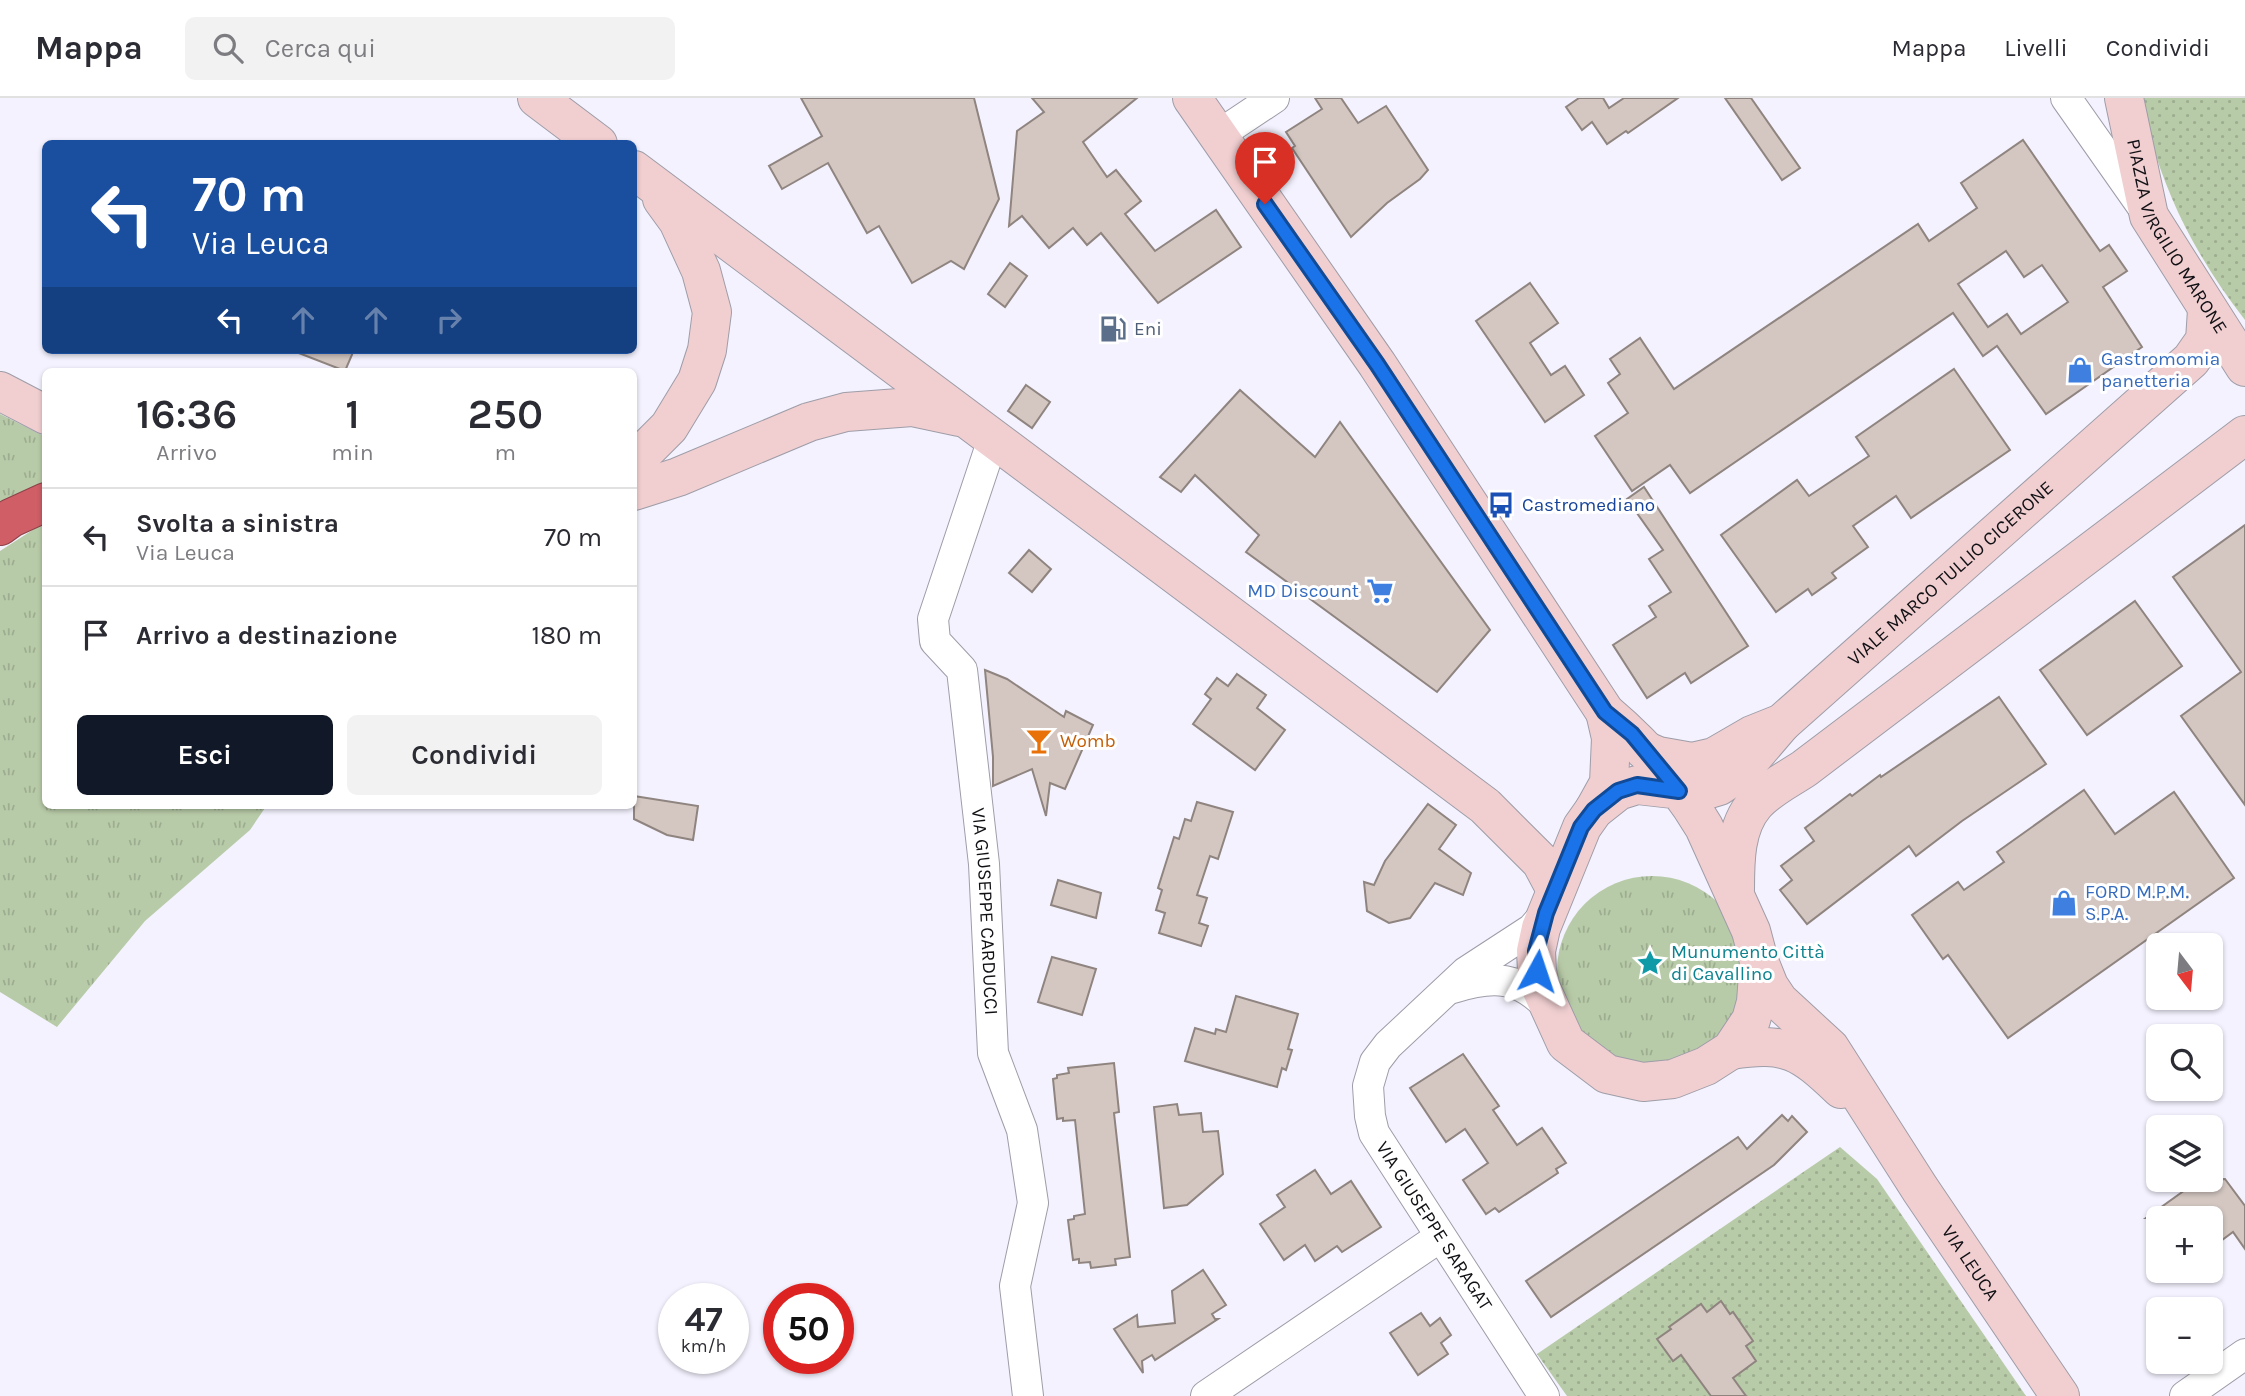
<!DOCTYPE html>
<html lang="it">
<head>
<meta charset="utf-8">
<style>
  :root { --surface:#fff; --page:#f2f2f3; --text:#2b2b33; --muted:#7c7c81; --line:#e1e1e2; --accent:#111827 }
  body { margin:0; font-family:Karla,sans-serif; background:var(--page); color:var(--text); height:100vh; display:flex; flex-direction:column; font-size:26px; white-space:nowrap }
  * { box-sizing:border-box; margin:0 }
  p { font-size:23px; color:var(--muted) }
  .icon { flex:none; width:38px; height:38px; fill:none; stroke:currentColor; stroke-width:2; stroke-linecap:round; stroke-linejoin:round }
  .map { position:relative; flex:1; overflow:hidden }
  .panel { position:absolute; left:42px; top:270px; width:595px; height:441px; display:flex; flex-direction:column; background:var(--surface); border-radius:10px; box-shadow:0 2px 5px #0004 }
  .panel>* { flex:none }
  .guide { position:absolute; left:42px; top:42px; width:595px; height:214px; border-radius:10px; box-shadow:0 2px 5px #0004; background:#1a4fa0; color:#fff; overflow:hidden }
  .needle { width:46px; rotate:164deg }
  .controls { position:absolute; left:2146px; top:835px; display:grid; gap:14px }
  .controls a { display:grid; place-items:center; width:77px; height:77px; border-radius:10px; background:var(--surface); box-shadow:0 2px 5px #0004; font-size:35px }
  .speed { position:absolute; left:658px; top:1185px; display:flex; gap:14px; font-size:35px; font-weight:700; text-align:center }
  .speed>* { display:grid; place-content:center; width:91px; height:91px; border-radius:50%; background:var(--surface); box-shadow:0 2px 5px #0004; line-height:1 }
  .speed small { font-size:18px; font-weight:400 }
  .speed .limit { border:10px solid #d22; background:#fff; color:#111 }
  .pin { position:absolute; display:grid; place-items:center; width:60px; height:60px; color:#fff; margin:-72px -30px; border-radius:50% 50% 50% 0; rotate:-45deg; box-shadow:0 0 7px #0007 }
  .pin .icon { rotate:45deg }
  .me { position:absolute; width:77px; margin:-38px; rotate:5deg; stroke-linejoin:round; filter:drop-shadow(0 0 5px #0008) }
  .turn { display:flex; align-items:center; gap:24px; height:147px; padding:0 35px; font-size:32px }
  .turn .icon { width:91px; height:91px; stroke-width:2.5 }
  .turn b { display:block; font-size:49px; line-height:60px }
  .lanes { display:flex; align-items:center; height:66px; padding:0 35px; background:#0003; justify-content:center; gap:35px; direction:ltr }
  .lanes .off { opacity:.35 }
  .eta { display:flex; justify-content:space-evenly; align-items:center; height:119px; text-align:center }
  .eta b { font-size:42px; font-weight:600; line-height:49px }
  .primary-button { display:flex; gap:14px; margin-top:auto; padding:14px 35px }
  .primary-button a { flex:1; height:80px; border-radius:10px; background:var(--accent); color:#fff; font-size:28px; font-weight:600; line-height:80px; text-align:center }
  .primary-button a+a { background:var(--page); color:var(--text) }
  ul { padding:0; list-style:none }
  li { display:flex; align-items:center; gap:21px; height:98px; padding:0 35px; border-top:2px solid var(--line) }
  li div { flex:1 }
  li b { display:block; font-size:26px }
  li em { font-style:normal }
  header { display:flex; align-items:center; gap:42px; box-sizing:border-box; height:98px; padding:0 35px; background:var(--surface); border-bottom:2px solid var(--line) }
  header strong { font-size:33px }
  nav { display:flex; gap:38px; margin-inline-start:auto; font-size:24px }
  .search { width:490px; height:63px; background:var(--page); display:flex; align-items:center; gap:18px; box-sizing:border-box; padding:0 24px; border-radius:10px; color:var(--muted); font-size:26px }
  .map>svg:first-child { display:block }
</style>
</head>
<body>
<header>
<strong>Mappa</strong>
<div class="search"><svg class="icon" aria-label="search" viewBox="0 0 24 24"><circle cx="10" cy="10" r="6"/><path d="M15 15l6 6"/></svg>Cerca qui</div>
<nav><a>Mappa</a><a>Livelli</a><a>Condividi</a></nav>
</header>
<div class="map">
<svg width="2245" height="1298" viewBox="0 0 2245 1298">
  <defs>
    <pattern id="grass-tufts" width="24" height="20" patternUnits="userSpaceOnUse" patternTransform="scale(1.75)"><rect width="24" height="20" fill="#b8cba8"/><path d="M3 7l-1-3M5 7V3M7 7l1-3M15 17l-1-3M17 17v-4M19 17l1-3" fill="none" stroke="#9dad90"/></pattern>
    <pattern id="park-dots" width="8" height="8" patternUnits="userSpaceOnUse" patternTransform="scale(1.75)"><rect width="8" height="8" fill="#b8cba8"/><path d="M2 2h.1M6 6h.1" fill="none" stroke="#9dad90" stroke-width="1.8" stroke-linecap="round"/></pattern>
  </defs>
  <rect width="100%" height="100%" fill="#f3f2fe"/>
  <g fill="url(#grass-tufts)">
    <polygon points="0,316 46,339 45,392 0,416"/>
    <polygon points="45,424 46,707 267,707 250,732 145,823 57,929 0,894 0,453"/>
    <circle cx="1652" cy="873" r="95"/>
  </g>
  <g fill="url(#park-dots)">
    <path d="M 2143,0 L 2245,0 L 2245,222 C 2202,167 2168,105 2150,37 C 2147,25 2143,12 2143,0 Z"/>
    <polygon points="1840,1049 1877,1081 2026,1298 1567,1298 1537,1256"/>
  </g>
  <g fill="#d4c7c2" stroke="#8f847f" stroke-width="2" fill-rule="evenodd">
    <polygon points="801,0 974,0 999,101 964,171 951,163 912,185 879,128 867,135 828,65 782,91 769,68 822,38"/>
    <polygon points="1032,0 1137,0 1083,44 1107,79 1116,72 1141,103 1125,116 1155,153 1216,112 1241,149 1158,205 1101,135 1087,147 1073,130 1049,150 1022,118 1009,128 1017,33 1044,14"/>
    <polygon points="1315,0 1341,0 1358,25 1386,8 1428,72 1420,81 1387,105 1351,139 1292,50 1295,48 1286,34 1322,11"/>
    <polygon points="1579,0 1603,0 1609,10 1624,0 1678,0 1628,35 1626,33 1607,46 1592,24 1582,32 1566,9"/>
    <polygon points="1725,0 1751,0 1800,70 1782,82"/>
    <path d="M 2023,42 L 2100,153 L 2109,147 L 2127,173 L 2103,189 L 2142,249 L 2046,316 L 1997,248 L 1983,258 L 1953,215 L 1690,395 L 1670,367 L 1632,393 L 1595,338 L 1628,315 L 1608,285 L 1620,276 L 1610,261 L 1640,240 L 1674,291 L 1918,126 L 1929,143 L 1977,110 L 1961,85 ZM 2006,153 L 2024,179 L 2042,167 L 2068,204 L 2021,236 L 2007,216 L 1988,229 L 1958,186 Z"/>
    <polygon points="1010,165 1027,178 1005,209 988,196"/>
    <polygon points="1530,185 1558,225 1530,245 1551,277 1565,268 1584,297 1545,324 1476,223"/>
    <polygon points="291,252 354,252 345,273"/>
    <polygon points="1954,271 2010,352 1911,420 1896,398 1853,428 1868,449 1832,475 1836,480 1812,497 1808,491 1776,514 1721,437 1797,382 1809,398 1869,358 1856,339"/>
    <polygon points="1026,287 1050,304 1032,330 1008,313"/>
    <polygon points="1240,292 1315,359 1340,324 1490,532 1437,594 1246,454 1259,437 1195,377 1181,394 1160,379"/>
    <polygon points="1644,389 1748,548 1691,585 1685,575 1647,600 1613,547 1656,519 1649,508 1671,494 1649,461 1663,452 1627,401"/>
    <polygon points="2245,427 2245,707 2181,618 2241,574 2173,479"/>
    <polygon points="1029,452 1051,471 1032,494 1009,475"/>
    <polygon points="2135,503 2182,568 2087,637 2040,572"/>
    <polygon points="985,572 1007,581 1064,619 1066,613 1093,627 1065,691 1050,685 1046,718 1032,671 993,688 993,659"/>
    <polygon points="1237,576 1266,597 1257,610 1285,632 1255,672 1193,626 1211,601 1205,596 1217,580 1228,588"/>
    <polygon points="1999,599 2046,666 1962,723 1916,758 1909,748 1807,826 1780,792 1792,782 1781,768 1814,743 1805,730 1850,696 1852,698 1880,677 1881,679"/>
    <polygon points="2084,692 2115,736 2174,694 2234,780 2008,940 1948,857 1943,861 1912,817 1958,784 1964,792 2004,764 1997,754"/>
    <polygon points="634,698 698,708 693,742 667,737 634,721"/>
    <polygon points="1197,704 1233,714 1218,761 1210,758 1197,797 1207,800 1199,825 1208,828 1201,848 1159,835 1165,815 1156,812 1162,792 1158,790 1174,739 1179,741 1185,721 1191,723"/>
    <polygon points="1428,706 1456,727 1439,751 1471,775 1463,797 1435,785 1410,820 1389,825 1367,813 1364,784 1374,787 1385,763"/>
    <polygon points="1058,782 1101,795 1096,820 1051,807"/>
    <polygon points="1052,859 1096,871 1082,917 1038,904"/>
    <polygon points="1236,898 1298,916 1288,951 1292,952 1286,972 1282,970 1277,989 1185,963 1195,930 1215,936 1216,931 1226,934"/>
    <polygon points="1463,956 1499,1008 1493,1012 1517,1047 1542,1030 1566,1065 1556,1071 1558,1075 1499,1114 1495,1110 1486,1116 1463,1082 1488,1065 1465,1031 1446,1044 1410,990"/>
    <polygon points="1114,965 1119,1014 1114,1015 1130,1159 1115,1161 1116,1167 1091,1170 1090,1164 1079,1165 1079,1161 1073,1162 1068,1122 1074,1121 1074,1118 1085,1116 1075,1022 1063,1023 1063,1020 1057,1021 1053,981 1057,980 1057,977 1069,975 1068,970"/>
    <polygon points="1177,1006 1179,1017 1201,1015 1203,1034 1218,1033 1223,1076 1187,1107 1164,1110 1154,1009"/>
    <polygon points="1782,1017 1788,1023 1792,1018 1807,1034 1774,1067 1551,1219 1526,1183 1738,1039 1747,1051"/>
    <polygon points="1315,1072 1331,1096 1351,1083 1381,1129 1342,1154 1337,1148 1315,1163 1305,1147 1284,1162 1260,1126 1285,1109 1277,1097"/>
    <polygon points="2225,1081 2245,1108 2245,1151 2233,1134 2210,1151 2210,1120 2146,1120 2199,1082"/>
    <polygon points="1203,1172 1226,1207 1212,1216 1215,1221 1218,1221 1155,1262 1152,1257 1142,1263 1143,1275 1114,1231 1137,1217 1138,1229 1175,1225 1172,1193"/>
    <polygon points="1721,1203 1730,1216 1733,1214 1753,1243 1746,1248 1756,1263 1733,1280 1746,1298 1711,1298 1681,1257 1673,1263 1657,1241 1671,1231 1669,1229 1701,1206 1707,1214"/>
    <polygon points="1421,1215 1430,1228 1440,1220 1451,1237 1441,1245 1448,1256 1418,1277 1390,1235"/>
  </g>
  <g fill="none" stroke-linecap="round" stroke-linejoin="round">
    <g stroke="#9e9da8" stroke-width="32">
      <g id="street">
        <polyline points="2066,0 2144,111"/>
        <polyline points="1217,38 1274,0"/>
        <path id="s1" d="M 993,341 L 933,521 L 935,543 L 962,572 L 984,766 L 993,955 L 1022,1032 L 1033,1105 L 1015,1188 L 1028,1298"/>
        <path d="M 1453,890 C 1494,877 1520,878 1550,911"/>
        <polyline points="1206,1298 1440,1139"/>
        <polyline points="1544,1298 1374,1035 1370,1018 1368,988 1375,964 1388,947 1466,874 1532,831 1546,815"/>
        <polyline points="2185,1298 2245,1256"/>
      </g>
    </g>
    <g stroke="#9e9da8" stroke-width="40">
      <g id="secondary">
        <polyline points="537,0 598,46"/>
        <path d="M 1192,0 L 1377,266 L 1605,614 C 1643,646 1679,687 1704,729 L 1751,833 L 1759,863 L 1756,904 L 1751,922 L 1731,952 L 1706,968 L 1673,981 L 1643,984 L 1607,976 L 1566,945 L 1540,888 L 1537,873 L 1536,853 L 1541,830 L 1582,729 L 1594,712 L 1618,693 L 1637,687 L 1699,694 L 1719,688 L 1740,674 L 1782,625"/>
        <path id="s2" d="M 2124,0 L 2149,118 L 2245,269"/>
        <polyline points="634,72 1485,708 1541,764 1556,792"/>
        <polyline points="0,293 46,317"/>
        <polyline points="634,364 669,329 697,283 707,252 712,214 701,173 678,123 662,101"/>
        <polyline points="634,393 678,379 809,324 846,314 912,309 959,319"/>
        <path id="s3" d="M 1644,652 L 1658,658 L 1692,664 L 1714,659 L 1752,637 L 1782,625 L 2191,262 L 2205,242 L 2207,212"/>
        <polyline points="1594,712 1609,685 1611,640 1605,614"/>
        <path d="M 1735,791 C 1735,763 1735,729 1755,706 C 1768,691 1789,681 1805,670 L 2245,337"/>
        <path id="s4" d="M 1759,863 L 1769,888 L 1779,903 L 1830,950 L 1920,1091 L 2060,1298"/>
        <path d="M 1731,952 C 1787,943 1801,953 1841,991"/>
      </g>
    </g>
    <g stroke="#8c4349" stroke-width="40">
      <polyline id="highway" points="0,428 11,420 46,404"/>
    </g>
    <use href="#street" stroke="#fff" stroke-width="30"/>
    <use href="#secondary" stroke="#f1cfd1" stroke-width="38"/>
    <use href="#highway" stroke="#cf5e66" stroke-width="38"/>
  </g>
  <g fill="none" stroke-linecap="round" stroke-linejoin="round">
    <g stroke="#114b97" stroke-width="18">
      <polyline id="route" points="1265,106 1377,266 1605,614 1632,636 1679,693 1637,687 1618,693 1594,712 1581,729 1546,815 1536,853 1537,873"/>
    </g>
    <use href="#route" stroke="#1a73e8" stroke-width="12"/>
  </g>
  <defs>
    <g id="fuel-bare" transform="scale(2.1)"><path d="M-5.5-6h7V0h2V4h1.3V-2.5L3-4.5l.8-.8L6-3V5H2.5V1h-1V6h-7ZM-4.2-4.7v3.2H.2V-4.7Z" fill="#5c6f8a" stroke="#fff" stroke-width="2.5" paint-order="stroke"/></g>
    <g id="shop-bare" transform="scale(2.1)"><path d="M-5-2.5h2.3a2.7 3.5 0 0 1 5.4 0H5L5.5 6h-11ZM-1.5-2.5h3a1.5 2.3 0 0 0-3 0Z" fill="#3f7fe0" stroke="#fff" stroke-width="2.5" paint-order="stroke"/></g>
    <g id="bus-bare" transform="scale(2.1)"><path d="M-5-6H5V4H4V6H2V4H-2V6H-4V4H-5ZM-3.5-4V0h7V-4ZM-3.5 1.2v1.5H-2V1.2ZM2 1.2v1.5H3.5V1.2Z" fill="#1a4fb4" stroke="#fff" stroke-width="2.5" paint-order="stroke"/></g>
    <g id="supermarket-bare" transform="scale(2.1)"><path d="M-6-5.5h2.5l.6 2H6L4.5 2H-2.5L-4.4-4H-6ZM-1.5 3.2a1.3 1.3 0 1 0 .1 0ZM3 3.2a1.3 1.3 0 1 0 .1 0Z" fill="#3f7fe0" stroke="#fff" stroke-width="2.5" paint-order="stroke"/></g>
    <g id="bar-bare" transform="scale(2.1)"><path d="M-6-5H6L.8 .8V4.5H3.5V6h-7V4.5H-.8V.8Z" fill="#e8710a" stroke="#fff" stroke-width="2.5" paint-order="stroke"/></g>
    <g id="sight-bare" transform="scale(2.1)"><path d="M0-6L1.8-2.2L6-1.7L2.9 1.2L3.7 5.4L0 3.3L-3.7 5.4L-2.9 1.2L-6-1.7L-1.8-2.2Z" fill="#0f9aa8" stroke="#fff" stroke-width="2.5" paint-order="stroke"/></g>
  </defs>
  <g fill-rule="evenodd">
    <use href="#fuel-bare" x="1113" y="231"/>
    <use href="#shop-bare" x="2080" y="272"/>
    <use href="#bus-bare" x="1501" y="407"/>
    <use href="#supermarket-bare" x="1380" y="493"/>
    <use href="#bar-bare" x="1039" y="643"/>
    <use href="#shop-bare" x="2064" y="805"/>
    <use href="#sight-bare" x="1650" y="865"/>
  </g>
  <g text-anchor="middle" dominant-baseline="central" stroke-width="6" stroke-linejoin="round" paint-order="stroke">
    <g font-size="19" fill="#111014" stroke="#fff">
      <text stroke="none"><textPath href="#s2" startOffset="150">PIAZZA VIRGILIO MARONE</textPath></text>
      <text stroke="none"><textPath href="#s3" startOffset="374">VIALE MARCO TULLIO CICERONE</textPath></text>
      <text stroke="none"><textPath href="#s1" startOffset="494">VIA GIUSEPPE CARDUCCI</textPath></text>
      <text transform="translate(1434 1128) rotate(57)">VIA GIUSEPPE SARAGAT</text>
      <text stroke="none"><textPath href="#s4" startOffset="371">VIA LEUCA</textPath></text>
    </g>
    <g font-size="19" fill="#4e5e75" stroke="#fff" text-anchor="start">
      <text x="1134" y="231">Eni</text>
    </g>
    <g font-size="19" fill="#366cbe" stroke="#fff" text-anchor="start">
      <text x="2101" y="261">Gastromomia<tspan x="2101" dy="22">panetteria</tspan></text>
      <text x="1359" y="493" text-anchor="end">MD Discount</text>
      <text x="2085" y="794">FORD M.P.M.<tspan x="2085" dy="22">S.P.A.</tspan></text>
    </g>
    <g font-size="19" fill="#164399" stroke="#fff" text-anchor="start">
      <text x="1522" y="407">Castromediano</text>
    </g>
    <g font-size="19" fill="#c56008" stroke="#fff" text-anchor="start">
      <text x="1060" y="643">Womb</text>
    </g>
    <g font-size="19" fill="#0d838f" stroke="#fff" text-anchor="start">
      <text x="1671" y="854">Munumento Città<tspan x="1671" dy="22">di Cavallino</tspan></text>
    </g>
  </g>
</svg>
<div class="controls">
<a><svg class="needle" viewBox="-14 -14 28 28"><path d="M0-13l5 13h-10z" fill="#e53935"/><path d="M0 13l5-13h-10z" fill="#7c7c81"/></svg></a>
<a><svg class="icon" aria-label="search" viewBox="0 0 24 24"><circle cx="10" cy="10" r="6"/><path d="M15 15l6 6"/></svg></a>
<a><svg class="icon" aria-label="layers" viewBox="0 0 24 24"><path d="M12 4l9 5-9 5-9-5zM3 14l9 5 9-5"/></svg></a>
<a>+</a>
<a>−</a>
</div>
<div class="speed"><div>47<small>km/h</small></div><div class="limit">50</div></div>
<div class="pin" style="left:1265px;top:106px;background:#d93025"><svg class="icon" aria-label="arrive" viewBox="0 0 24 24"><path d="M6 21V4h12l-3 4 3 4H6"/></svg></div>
<svg class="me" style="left:1537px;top:873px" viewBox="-20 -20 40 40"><path d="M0-17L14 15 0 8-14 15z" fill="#1a73e8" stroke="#fff" stroke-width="4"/></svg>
<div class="guide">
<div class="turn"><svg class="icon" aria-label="left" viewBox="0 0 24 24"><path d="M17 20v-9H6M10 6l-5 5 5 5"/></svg><div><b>70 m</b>Via Leuca</div></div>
<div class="lanes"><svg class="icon" aria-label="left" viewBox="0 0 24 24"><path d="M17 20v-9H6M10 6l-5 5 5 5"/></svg><svg class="icon off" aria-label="ahead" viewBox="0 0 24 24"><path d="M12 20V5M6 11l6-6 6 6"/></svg><svg class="icon off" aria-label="ahead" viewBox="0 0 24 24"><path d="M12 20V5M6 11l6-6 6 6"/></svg><svg class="icon off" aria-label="right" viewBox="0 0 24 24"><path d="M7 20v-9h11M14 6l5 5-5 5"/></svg></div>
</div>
<section class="panel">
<div class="eta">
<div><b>16:36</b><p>Arrivo</p></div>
<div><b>1</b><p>min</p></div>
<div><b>250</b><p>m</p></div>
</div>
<ul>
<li><svg class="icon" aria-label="left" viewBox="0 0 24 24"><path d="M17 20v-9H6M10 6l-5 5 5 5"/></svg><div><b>Svolta a sinistra</b><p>Via Leuca</p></div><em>70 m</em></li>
<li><svg class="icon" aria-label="arrive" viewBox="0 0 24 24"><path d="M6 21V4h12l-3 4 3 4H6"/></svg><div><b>Arrivo a destinazione</b></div><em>180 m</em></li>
</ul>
<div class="primary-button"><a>Esci</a><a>Condividi</a></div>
</section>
</div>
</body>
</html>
